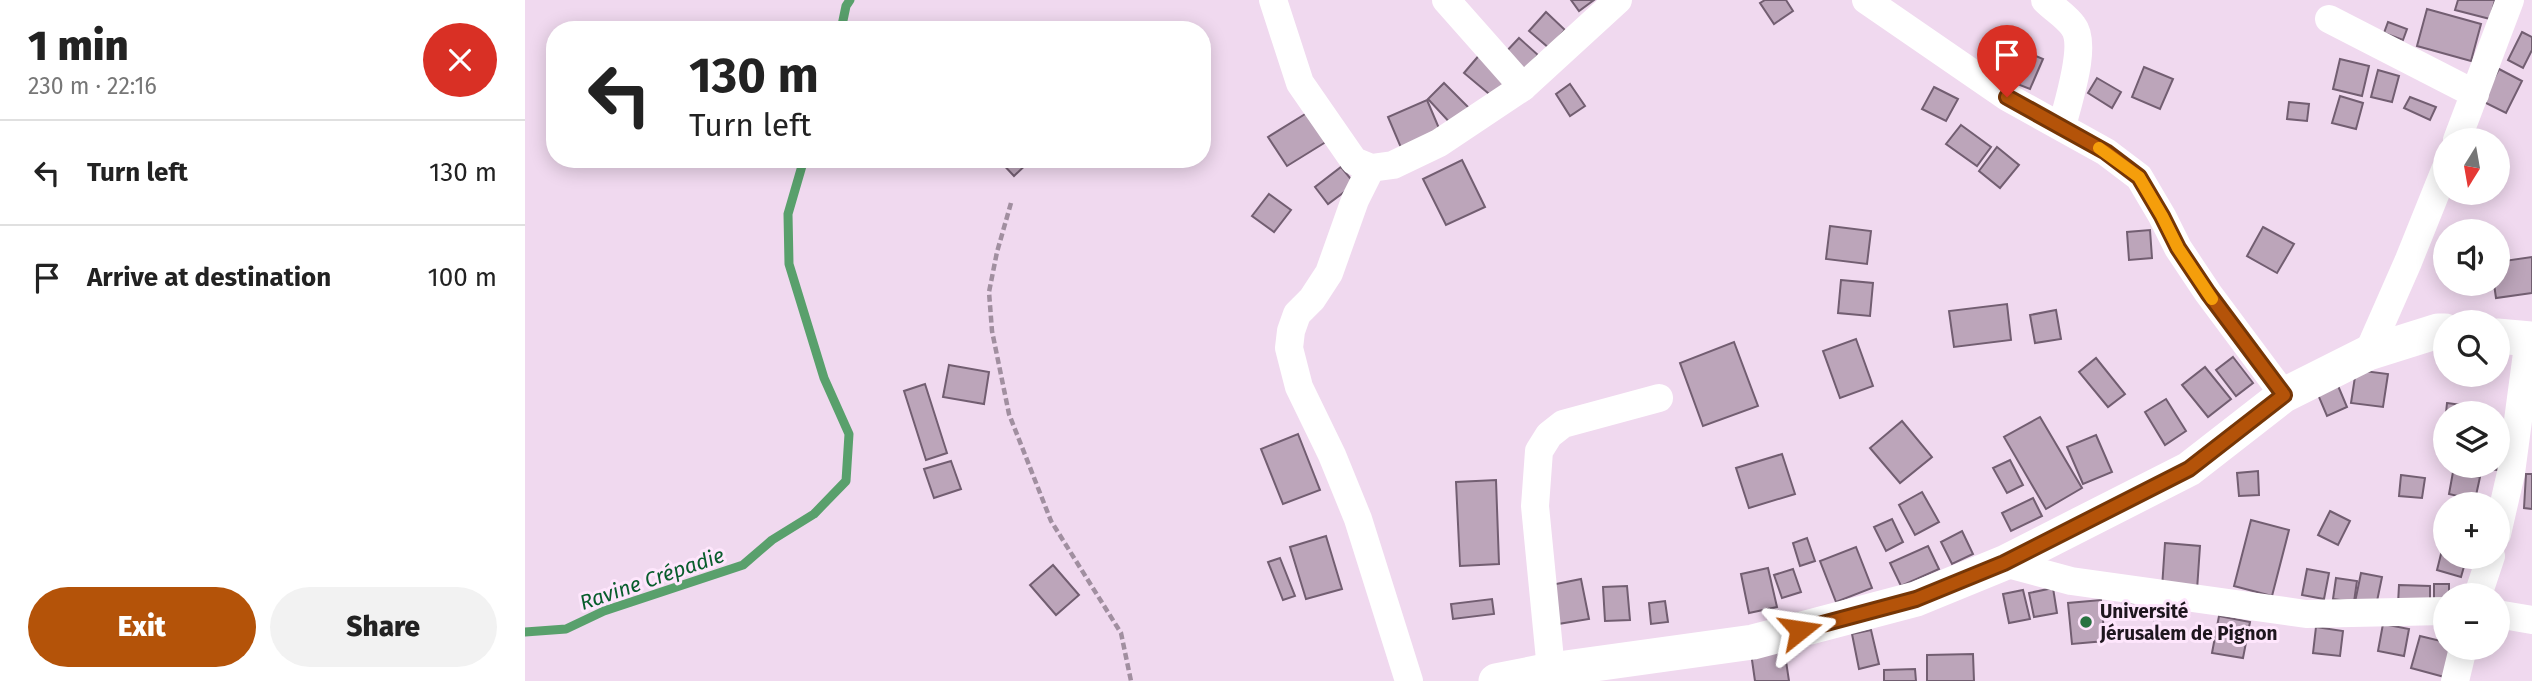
<!DOCTYPE html>
<html lang="en">
<head>
<meta charset="utf-8">
<style>
  :root { --surface:#fff; --page:#f2f2f2; --text:#222; --muted:#767676; --line:#e0e0e0; --accent:#b45309 }
  body { margin:0; font-family:"Fira Sans",sans-serif; background:var(--page); color:var(--text); height:100vh; display:flex; flex-direction:column; font-size:26px; white-space:nowrap }
  * { box-sizing:border-box; margin:0 }
  p { font-size:23px; color:var(--muted) }
  .icon { flex:none; width:38px; height:38px; fill:none; stroke:currentColor; stroke-width:2; stroke-linecap:round; stroke-linejoin:round }
  .map { position:relative; flex:1; overflow:hidden }
  .sheet { display:flex; flex-direction:column; background:var(--surface); width:525px }
  .sheet>* { flex:none }
  .top-card { position:absolute; left:21px; top:21px; width:665px; height:147px; border-radius:28px; box-shadow:0 4px 18px #0003; background:#fff; color:var(--text); overflow:hidden }
  .needle { width:46px; rotate:191deg }
  .fabs { position:absolute; left:1908px; top:128px; display:grid; gap:14px }
  .fabs a { display:grid; place-items:center; width:77px; height:77px; border-radius:50%; background:var(--surface); box-shadow:0 4px 18px #0003; font-size:35px }
  .pin { position:absolute; display:grid; place-items:center; width:60px; height:60px; color:#fff; margin:-72px -30px; border-radius:50% 50% 50% 0; rotate:-45deg; box-shadow:0 0 7px #0007 }
  .pin .icon { rotate:45deg }
  .me { position:absolute; width:77px; margin:-38px; rotate:75deg; stroke-linejoin:round; filter:drop-shadow(0 0 5px #0008) }
  .turn { display:flex; align-items:center; gap:24px; height:147px; padding:0 28px; font-size:32px }
  .turn .icon { width:91px; height:91px; stroke-width:2.5 }
  .turn b { display:block; font-size:49px; line-height:60px }
  .round { display:grid; place-items:center; flex:none; width:74px; height:74px; border-radius:37px; background:var(--page) }
  .summary { display:flex; align-items:center; justify-content:space-between; height:119px; padding:0 28px }
  h1 { font-size:42px; font-weight:800; line-height:52px }
  .action { display:flex; gap:14px; margin-top:auto; padding:14px 28px }
  .action a { flex:1; height:80px; border-radius:42px; background:var(--accent); color:#fff; font-size:28px; font-weight:800; line-height:80px; text-align:center }
  .action a+a { background:var(--page); color:var(--text) }
  ul { padding:0; list-style:none }
  li { display:flex; align-items:center; gap:21px; height:105px; padding:0 28px; border-top:2px solid var(--line) }
  li div { flex:1 }
  li b { display:block; font-size:26px }
  li em { font-style:normal }
  main { display:flex; flex:1; min-height:0 }
  .map>svg:first-child { display:block }
</style>
</head>
<body>
<main>
<section class="sheet">
<div class="summary"><div><h1>1 min</h1><p>230 m · 22:16</p></div><a class="round" style="background:#d93025;color:#fff"><svg class="icon" aria-label="close" viewBox="0 0 24 24"><path d="M6 6l12 12M18 6L6 18"/></svg></a></div>
<ul>
<li><svg class="icon" aria-label="left" viewBox="0 0 24 24"><path d="M17 20v-9H6M10 6l-5 5 5 5"/></svg><div><b>Turn left</b></div><em>130 m</em></li>
<li><svg class="icon" aria-label="arrive" viewBox="0 0 24 24"><path d="M6 21V4h12l-3 4 3 4H6"/></svg><div><b>Arrive at destination</b></div><em>100 m</em></li>
</ul>
<div class="action"><a>Exit</a><a>Share</a></div>
</section>
<div class="map">
<svg width="2007" height="681" viewBox="0 0 2007 681">
  <rect width="100%" height="100%" fill="#f0d9ef"/>
  <g fill="none" stroke-linecap="round" stroke-linejoin="round">
    <g stroke="#59a06c" stroke-width="9">
      <polyline points="316,30 321,6 325,0"/>
      <polyline points="0,632 41,629 79,611 218,565 247,540 289,514 321,481 324,434 299,378 264,264 263,214 279,159"/>
    </g>
  </g>
  <g fill="#bca5ba" stroke="#725e71" stroke-width="2">
    <polygon points="1046,0 1069,0 1054,11"/>
    <polygon points="1240,0 1261,0 1268,11 1249,24 1235,3"/>
    <polygon points="1933,0 1970,0 1965,19 1930,10"/>
    <polygon points="1902,9 1956,24 1946,61 1892,46"/>
    <polygon points="1021,12 1040,30 1024,48 1004,31"/>
    <polygon points="1863,22 1882,29 1878,40 1859,33"/>
    <polygon points="1997,32 2007,37 2007,50 1998,68 1983,60"/>
    <polygon points="994,38 1013,55 998,72 978,55"/>
    <polygon points="1494,49 1518,59 1505,89 1482,80"/>
    <polygon points="956,53 985,78 969,98 939,73"/>
    <polygon points="1815,59 1844,66 1837,96 1808,89"/>
    <polygon points="1619,67 1648,79 1635,109 1607,97"/>
    <polygon points="1974,69 1997,81 1981,113 1957,101"/>
    <polygon points="1853,70 1874,76 1867,102 1846,97"/>
    <polygon points="1572,78 1596,92 1587,108 1563,93"/>
    <polygon points="919,83 945,109 928,126 903,99"/>
    <polygon points="1045,84 1060,106 1045,116 1031,94"/>
    <polygon points="1409,87 1433,99 1421,121 1397,109"/>
    <polygon points="1815,96 1838,103 1831,129 1807,123"/>
    <polygon points="1885,97 1911,107 1905,120 1879,108"/>
    <polygon points="902,100 916,133 877,150 863,117"/>
    <polygon points="1764,102 1784,104 1782,121 1762,119"/>
    <polygon points="785,111 804,140 762,166 743,137"/>
    <polygon points="1436,125 1466,147 1452,166 1421,144"/>
    <polygon points="1472,147 1494,165 1475,188 1454,171"/>
    <polygon points="473,159 507,159 489,176"/>
    <polygon points="937,160 960,207 921,225 898,179"/>
    <polygon points="816,167 830,184 803,204 790,187"/>
    <polygon points="744,194 766,210 749,232 727,216"/>
    <polygon points="1305,226 1346,231 1342,264 1301,259"/>
    <polygon points="1738,227 1769,244 1752,273 1722,256"/>
    <polygon points="1625,230 1627,258 1604,260 1602,232"/>
    <polygon points="2007,257 2007,293 1971,298 1969,284 1972,284 1972,262"/>
    <polygon points="1316,280 1348,283 1345,316 1313,313"/>
    <polygon points="1482,304 1486,340 1429,347 1424,311"/>
    <polygon points="1531,310 1536,339 1510,343 1505,315"/>
    <polygon points="1331,339 1348,386 1315,398 1298,351"/>
    <polygon points="1209,342 1233,406 1178,426 1155,363"/>
    <polygon points="1708,357 1728,383 1711,396 1691,370"/>
    <polygon points="1571,358 1600,394 1583,407 1554,372"/>
    <polygon points="424,365 464,372 459,404 418,397"/>
    <polygon points="1680,367 1706,399 1683,417 1657,385"/>
    <polygon points="1831,370 1863,374 1858,407 1826,403"/>
    <polygon points="1811,381 1822,407 1802,416 1791,390"/>
    <polygon points="400,384 422,453 401,460 379,391"/>
    <polygon points="1641,399 1661,431 1640,445 1620,412"/>
    <polygon points="1922,403 1945,406 1944,413 1921,413"/>
    <polygon points="1515,417 1557,488 1521,509 1479,437"/>
    <polygon points="1377,421 1407,457 1375,483 1345,448"/>
    <polygon points="773,434 795,490 758,504 736,449"/>
    <polygon points="1571,435 1587,472 1558,484 1542,447"/>
    <polygon points="1972,442 1976,442 1972,470 1949,468 1949,466 1972,466"/>
    <polygon points="1257,454 1270,494 1224,508 1211,468"/>
    <polygon points="1485,460 1498,485 1482,493 1468,468"/>
    <polygon points="426,461 436,489 409,498 399,469"/>
    <polygon points="1733,471 1734,495 1714,496 1712,473"/>
    <polygon points="1928,472 1955,477 1950,500 1924,494"/>
    <polygon points="2001,474 2007,474 2007,509 1999,508"/>
    <polygon points="1876,475 1900,478 1897,498 1874,496"/>
    <polygon points="971,480 974,564 935,566 931,482"/>
    <polygon points="1397,492 1414,522 1390,535 1374,505"/>
    <polygon points="1508,498 1517,516 1486,531 1477,513"/>
    <polygon points="1805,511 1825,521 1813,545 1793,535"/>
    <polygon points="1367,519 1378,542 1361,551 1349,527"/>
    <polygon points="1726,520 1764,530 1747,596 1709,586"/>
    <polygon points="1437,531 1448,554 1427,564 1416,542"/>
    <polygon points="801,536 817,589 781,599 765,547"/>
    <polygon points="1282,538 1290,561 1275,566 1268,543"/>
    <polygon points="1640,543 1675,546 1672,590 1637,588"/>
    <polygon points="1403,546 1414,569 1376,586 1365,563"/>
    <polygon points="1918,546 1920,556 1942,556 1936,577 1912,570"/>
    <polygon points="1331,547 1347,588 1311,602 1295,561"/>
    <polygon points="755,558 770,596 758,600 743,562"/>
    <polygon points="528,565 554,595 531,615 505,585"/>
    <polygon points="1243,568 1252,607 1224,613 1216,574"/>
    <polygon points="1268,569 1276,592 1257,598 1249,575"/>
    <polygon points="1782,569 1804,573 1799,599 1777,595"/>
    <polygon points="1836,573 1857,577 1851,606 1830,602"/>
    <polygon points="1811,578 1832,581 1829,602 1808,599"/>
    <polygon points="1056,579 1064,619 1033,624 1026,585"/>
    <polygon points="1909,584 1924,584 1924,595 1920,595 1920,604 1909,604"/>
    <polygon points="1874,585 1905,586 1905,605 1873,604"/>
    <polygon points="1102,586 1105,620 1080,621 1078,587"/>
    <polygon points="1528,588 1532,613 1509,617 1504,593"/>
    <polygon points="1498,590 1505,619 1484,623 1478,594"/>
    <polygon points="1599,597 1631,606 1628,620 1595,612"/>
    <polygon points="967,599 969,614 928,619 926,604"/>
    <polygon points="1576,600 1580,641 1547,644 1543,603"/>
    <polygon points="1140,601 1143,622 1126,624 1124,603"/>
    <polygon points="1694,616 1725,622 1718,658 1687,653"/>
    <polygon points="1858,624 1884,629 1879,656 1853,651"/>
    <polygon points="1791,627 1818,631 1815,656 1788,653"/>
    <polygon points="1346,630 1354,664 1334,669 1327,634"/>
    <polygon points="1895,636 1920,642 1920,648 1930,648 1923,678 1886,668"/>
    <polygon points="1259,648 1264,681 1230,681 1226,653"/>
    <polygon points="1448,654 1449,681 1402,681 1402,655"/>
    <polygon points="1390,669 1391,681 1359,681 1359,670"/>
  </g>
  <g fill="none" stroke-linecap="round" stroke-linejoin="round">
    <polyline stroke="#a18fa0" stroke-width="4.5" stroke-dasharray="7 3.5" stroke-linecap="butt" points="486,203 472,252 464,292 467,331 484,414 526,521 596,633 606,681"/>
    <g stroke="#fff" stroke-width="28">
      <polyline points="748,0 775,83 829,161 846,168 868,165 914,143 998,87 1093,0"/>
      <polyline points="921,0 998,87"/>
      <polyline points="1341,0 1482,97 1581,152 1614,177 1637,216 1653,248 1683,293 1759,395"/>
      <path d="M 1520,0 C 1529,9 1541,16 1548,26 C 1563,45 1542,104 1537,127"/>
      <polyline points="1804,19 1950,94"/>
      <polyline points="1932,140 1985,0"/>
      <polyline points="846,168 830,200 804,273 787,299 772,314 766,331 764,348 774,387 807,455 833,519 884,681"/>
      <polyline points="1843,353 1883,262 1920,170"/>
      <polyline points="1972,534 1986,473 2004,338"/>
      <polyline points="1479,563 1546,581 1781,614 1920,611"/>
      <polyline points="1953,595 1966,556"/>
      <polyline points="1972,614 2007,620"/>
      <polyline points="1026,670 1010,506 1014,451 1024,435 1038,424 1134,398"/>
      <polyline points="1930,681 1938,648"/>
    </g>
    <g stroke="#fff" stroke-width="35">
      <polyline points="1972,336 2007,339"/>
      <polyline points="971,681 1026,670 1228,642 1391,599 1479,563 1664,469 1759,395 1843,353 1913,331 1920,331"/>
    </g>
  </g>
  <g fill="none" stroke-linecap="round" stroke-linejoin="round">
    <g stroke="#753606" stroke-width="18">
      <polyline id="route" points="1275,630 1391,599 1479,563 1664,469 1759,395 1683,293 1653,248 1637,216 1614,177 1581,152 1482,97"/>
    </g>
    <use href="#route" stroke="#b45309" stroke-width="12"/>
    <polyline stroke="#f59e0b" stroke-width="12" points="1574,148 1614,177 1637,216 1653,248 1687,299"/>
  </g>
  <circle fill="#287341" stroke="#fee6fc" stroke-width="2.5" cx="1561" cy="622" r="7"/>
  <g text-anchor="middle" dominant-baseline="central" stroke-width="6" stroke-linejoin="round" paint-order="stroke">
    <g font-size="19" font-weight="bold" fill="#1e161e" stroke="#fee6fc" text-anchor="start">
      <text x="1575" y="611">Université<tspan x="1575" dy="22">Jérusalem de Pignon</tspan></text>
    </g>
    <g font-size="21" font-style="italic" fill="#085d2c" stroke="#fee6fc">
      <text transform="translate(127 579) rotate(-19)">Ravine Crépadie</text>
    </g>
  </g>
</svg>
<div class="fabs">
<a><svg class="needle" viewBox="-14 -14 28 28"><path d="M0-13l5 13h-10z" fill="#e53935"/><path d="M0 13l5-13h-10z" fill="#767676"/></svg></a>
<a><svg class="icon" aria-label="sound" viewBox="0 0 24 24"><path d="M4 9h4l5-4v14l-5-4H4zM17 9q2 3 0 6"/></svg></a>
<a><svg class="icon" aria-label="search" viewBox="0 0 24 24"><circle cx="10" cy="10" r="6"/><path d="M15 15l6 6"/></svg></a>
<a><svg class="icon" aria-label="layers" viewBox="0 0 24 24"><path d="M12 4l9 5-9 5-9-5zM3 14l9 5 9-5"/></svg></a>
<a>+</a>
<a>−</a>
</div>
<div class="pin" style="left:1482px;top:97px;background:#d93025"><svg class="icon" aria-label="arrive" viewBox="0 0 24 24"><path d="M6 21V4h12l-3 4 3 4H6"/></svg></div>
<svg class="me" style="left:1275px;top:630px" viewBox="-20 -20 40 40"><path d="M0-17L14 15 0 8-14 15z" fill="#b45309" stroke="#fff" stroke-width="4"/></svg>
<div class="top-card">
<div class="turn"><svg class="icon" aria-label="left" viewBox="0 0 24 24"><path d="M17 20v-9H6M10 6l-5 5 5 5"/></svg><div><b>130 m</b>Turn left</div></div>
</div>
</div>
</main>
</body>
</html>
